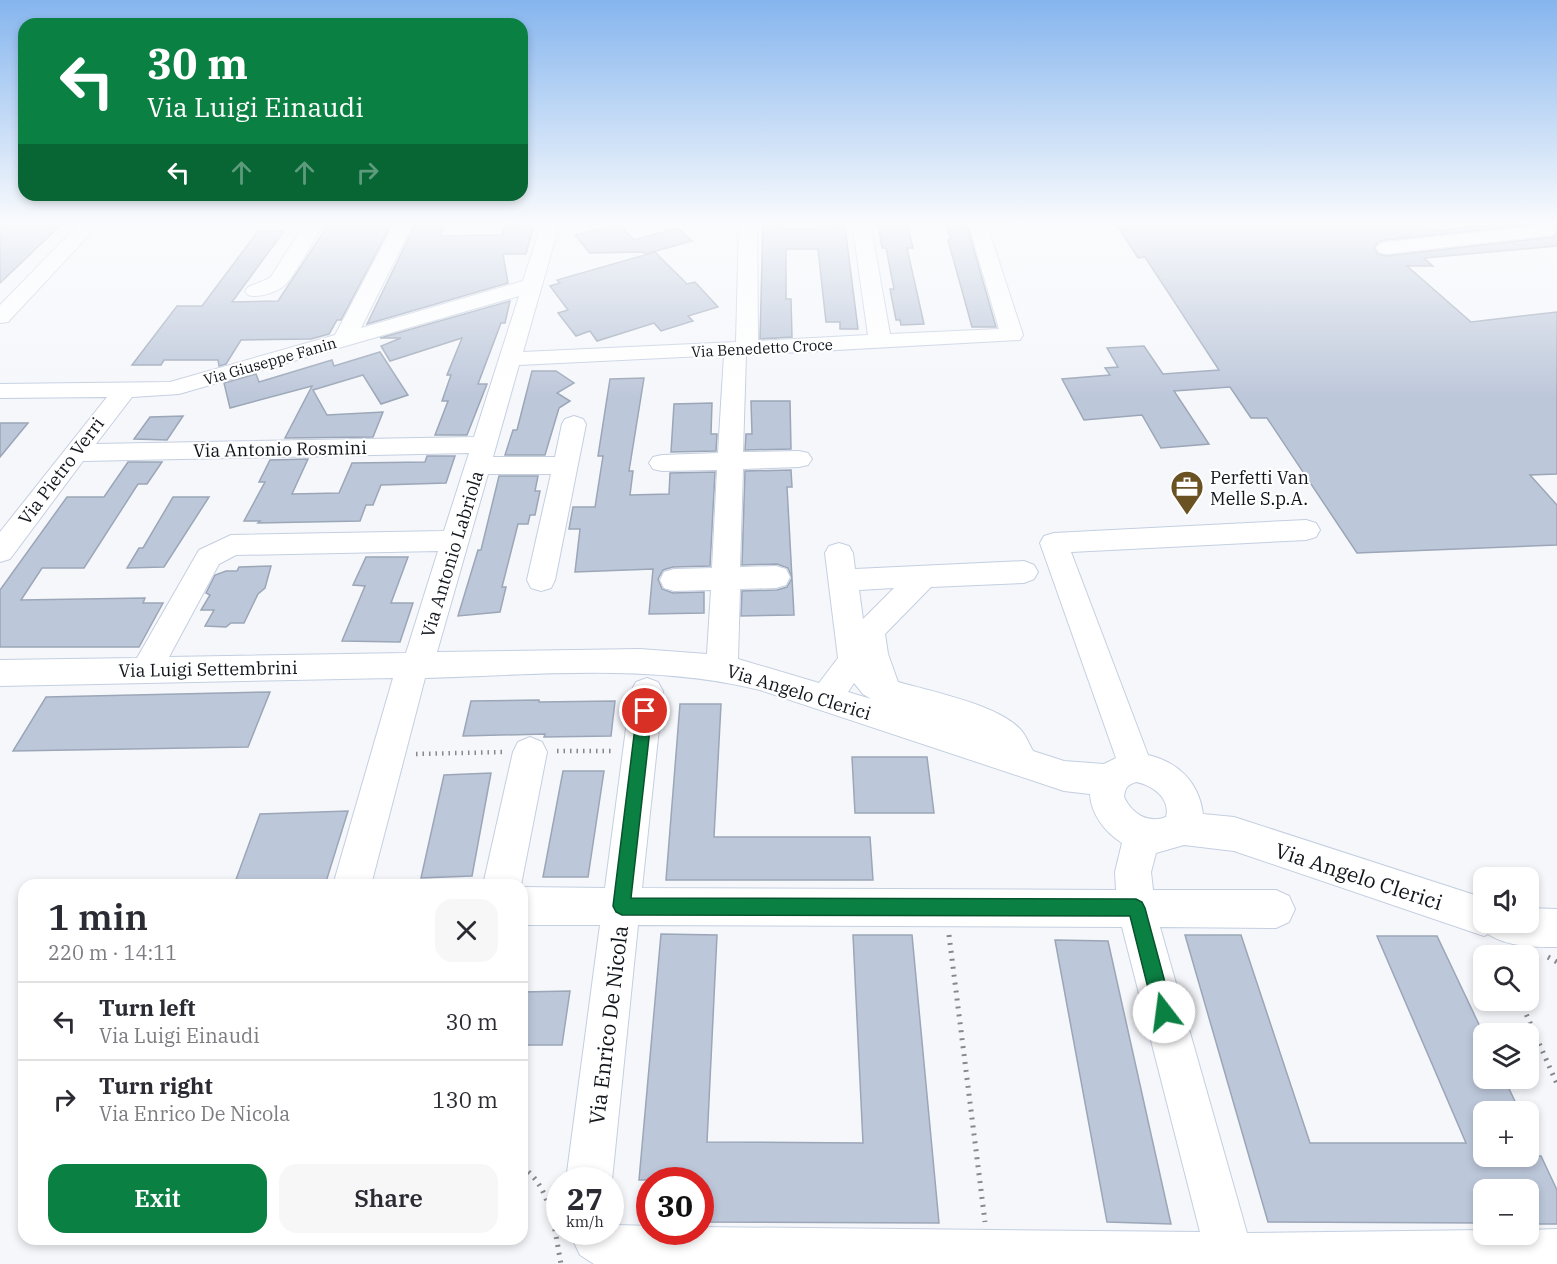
<!DOCTYPE html>
<html lang="en">
<head>
<meta charset="utf-8">
<style>
  :root { --surface:#fff; --page:#f7f7f7; --text:#2b2b33; --muted:#7c7c81; --line:#e1e1e2; --accent:#0b8043 }
  body { margin:0; font-family:"IBM Plex Serif",serif; background:var(--page); color:var(--text); height:100vh; display:flex; flex-direction:column; font-size:22px; white-space:nowrap }
  * { box-sizing:border-box; margin:0 }
  p { font-size:20px; color:var(--muted) }
  .icon { flex:none; width:33px; height:33px; fill:none; stroke:currentColor; stroke-width:2; stroke-linecap:round; stroke-linejoin:round }
  .map { position:relative; flex:1; overflow:hidden }
  .side { position:absolute; left:18px; top:879px; width:510px; height:366px; display:flex; flex-direction:column; background:var(--surface); border-radius:18px; box-shadow:0 3px 9px #0003 }
  .side>* { flex:none }
  .banner { position:absolute; left:18px; top:18px; width:510px; height:183px; border-radius:18px; box-shadow:0 3px 9px #0003; background:#0b8043; color:#fff; overflow:hidden }
  .controls { position:absolute; left:1473px; top:867px; display:grid; gap:12px }
  .controls a { display:grid; place-items:center; width:66px; height:66px; border-radius:12px; background:var(--surface); box-shadow:0 3px 9px #0003; font-size:30px }
  .speed { position:absolute; left:546px; top:1167px; display:flex; gap:12px; font-size:30px; font-weight:700; text-align:center }
  .speed>* { display:grid; place-content:center; width:78px; height:78px; border-radius:50%; background:var(--surface); box-shadow:0 3px 9px #0003; line-height:1 }
  .speed small { font-size:15px; font-weight:400 }
  .speed .limit { border:9px solid #d22; background:#fff; color:#111 }
  .pin { position:absolute; display:grid; place-items:center; width:51px; height:51px; color:#fff; margin:-26px; border:3px solid #fff; border-radius:50%; box-shadow:0 2px 6px #0007 }
  .me { position:absolute; width:66px; margin:-33px; rotate:345deg; stroke-linejoin:round; filter:drop-shadow(0 0 4px #0008) }
  .turn { display:flex; align-items:center; gap:21px; height:126px; padding:0 30px; font-size:27px }
  .turn .icon { width:78px; height:78px; stroke-width:2.5 }
  .turn b { display:block; font-size:42px; line-height:51px }
  .lanes { display:flex; align-items:center; height:57px; padding:0 30px; background:#0003; justify-content:center; gap:30px; direction:ltr }
  .lanes .off { opacity:.35 }
  .round { display:grid; place-items:center; flex:none; width:63px; height:63px; border-radius:18px; background:var(--page) }
  .overview { display:flex; align-items:center; justify-content:space-between; height:102px; padding:0 30px }
  h1 { font-size:36px; font-weight:600; line-height:45px }
  .primary-button { display:flex; gap:12px; margin-top:auto; padding:12px 30px }
  .primary-button a { flex:1; height:69px; border-radius:18px; background:var(--accent); color:#fff; font-size:24px; font-weight:600; line-height:69px; text-align:center }
  .primary-button a+a { background:var(--page); color:var(--text) }
  ul { padding:0; list-style:none }
  li { display:flex; align-items:center; gap:18px; height:78px; padding:0 30px; border-top:2px solid var(--line) }
  li div { flex:1 }
  li b { display:block; font-size:22px }
  li em { font-style:normal }
  .map>svg:first-child { display:block }
</style>
</head>
<body>
<div class="map">
<svg width="1557" height="1264" viewBox="0 0 1557 1264">
  <rect width="100%" height="100%" fill="#f5f7fb"/>
  <g fill="#bcc7da" stroke="#9ba6b7" stroke-width="1.5">
    <polygon points="0,222 64,222 0,283"/>
    <polygon points="330,222 392,223 341,320 337,320 329,334 311,339 241,340 226,364 219,366 218,360 164,360 161,365 132,365 177,306 202,306 258,231 284,231 232,302 278,301"/>
    <polygon points="446,222 440,236 502,235 505,226 534,225 526,254 503,254 508,283 367,324 416,223"/>
    <polygon points="763,222 783,222 784,229 815,229 815,222 833,222 833,227 845,227 858,329 840,329 840,322 826,322 818,249 786,249 786,299 791,299 792,337 760,339"/>
    <polygon points="945,222 966,222 996,327 972,327 948,240 951,240"/>
    <polygon points="1115,222 1422,222 1434,231 1517,222 1557,222 1557,230 1554,225 1546,223 1386,240 1378,242 1374,248 1378,254 1386,256 1553,237 1557,232 1557,246 1424,258 1433,266 1407,266 1471,322 1557,312 1557,474 1530,475 1557,505 1557,545 1357,553 1267,418 1251,418 1230,387 1174,391 1209,444 1161,448 1142,415 1084,420 1062,379 1110,375 1105,368 1118,367 1107,348 1144,346 1163,374 1219,370 1145,257 1138,258"/>
    <polygon points="878,223 907,223 913,248 907,248 924,324 901,325 900,320 896,320 890,289 894,289 886,248 882,248"/>
    <polygon points="618,224 634,240 678,228 692,241 645,254 644,252 590,253 575,235"/>
    <polygon points="655,252 687,284 695,282 718,307 688,316 693,321 661,331 654,323 597,341 590,331 576,336 558,313 568,310 550,286 560,283 557,280"/>
    <polygon points="510,301 505,323 501,323 478,384 487,384 467,435 435,435 448,401 442,401 451,375 447,375 462,338 390,361 381,346 401,338 380,338"/>
    <polygon points="380,352 408,395 381,404 363,375 313,390 327,415 383,412 373,437 285,438 312,386 230,408 224,383 256,374 259,382 332,360 334,366"/>
    <polygon points="532,371 556,371 574,383 557,393 570,401 559,408 545,455 505,455 513,430 517,430"/>
    <polygon points="644,378 629,471 633,471 630,495 669,494 670,473 715,472 710,566 673,567 663,570 658,579 662,589 673,593 704,592 704,613 649,614 653,569 575,572 580,529 569,529 573,507 595,507 603,456 598,456 610,379"/>
    <polygon points="751,401 790,401 791,449 745,450 746,434 752,434"/>
    <polygon points="712,403 711,434 717,434 716,451 671,452 674,404"/>
    <polygon points="183,416 167,440 134,439 150,417"/>
    <polygon points="0,423 28,423 0,457"/>
    <polygon points="427,456 455,456 446,483 381,485 373,505 366,505 360,521 258,523 260,521 244,521 265,482 259,482 270,460 308,459 292,494 339,493 352,463 425,462"/>
    <polygon points="128,462 162,462 147,484 138,484 84,568 42,568 21,600 145,598 143,603 163,603 139,647 0,647 0,590 67,497 104,497"/>
    <polygon points="791,470 792,487 787,487 794,615 741,616 742,591 777,590 787,587 792,578 788,568 777,564 742,565 745,471"/>
    <polygon points="499,476 538,476 535,491 540,491 535,515 530,515 528,524 518,524 502,587 506,587 500,612 458,616 478,550 481,550"/>
    <polygon points="173,497 209,497 164,567 127,568 139,548 143,548"/>
    <polygon points="366,557 408,557 391,603 413,603 400,642 342,641 365,586 353,585"/>
    <polygon points="271,566 265,588 258,594 244,623 231,623 226,627 205,626 214,610 201,610 210,595 206,593 215,575 226,571 237,571 239,567"/>
    <polygon points="270,692 248,747 13,751 46,697"/>
    <polygon points="539,700 539,702 615,701 611,736 544,737 545,734 463,736 471,701"/>
    <polygon points="680,704 721,704 714,837 870,837 873,880 666,880"/>
    <polygon points="852,757 927,757 934,813 855,813"/>
    <polygon points="563,771 604,771 588,877 543,877"/>
    <polygon points="491,773 472,876 421,878 444,775"/>
    <polygon points="348,811 325,885 234,885 260,814"/>
    <polygon points="661,934 717,935 707,1142 863,1143 853,935 912,935 939,1223 700,1222 700,1180 639,1180"/>
    <polygon points="1185,935 1241,935 1310,1143 1466,1143 1377,936 1437,936 1484,1035 1484,1078 1504,1078 1520,1112 1484,1112 1484,1156 1541,1156 1557,1190 1557,1224 1528,1224 1528,1190 1484,1190 1484,1223 1268,1222"/>
    <polygon points="1055,940 1108,941 1171,1224 1107,1222"/>
    <polygon points="570,991 562,1045 522,1045 522,992"/>
  </g>
  <g fill="none" stroke-linecap="round" stroke-linejoin="round">
    <g stroke="#c4cfe1" stroke-width="2">
      <g id="minor">
        <polygon points="81,222 101,222 8,322 0,323 0,305"/>
        <path d="M 306,222 L 325,222 C 317,234 292,280 284,286 C 275,293 258,298 248,295 L 245,291 L 248,287 L 270,278 Z"/>
        <path d="M 395,222 L 414,222 L 361,328 L 523,281 L 542,222 L 560,222 L 523,352 L 736,342 L 739,222 L 757,222 L 758,341 L 868,335 L 852,222 L 870,222 L 890,334 L 999,329 L 968,222 L 986,222 L 1023,335 L 1020,340 L 746,355 L 743,452 L 799,451 L 808,453 L 812,459 L 808,465 L 799,467 L 743,469 L 740,567 L 776,566 L 786,569 L 790,577 L 786,585 L 776,588 L 740,589 L 738,659 L 819,683 L 838,658 L 825,553 L 829,546 L 839,543 L 849,546 L 853,553 L 855,569 L 1024,561 L 1034,565 L 1038,572 L 1034,579 L 1024,583 L 931,587 L 885,634 L 888,654 L 898,682 C 930,691 999,705 1021,730 C 1026,736 1029,744 1033,751 L 1064,761 L 1104,764 L 1116,758 L 1040,543 L 1044,536 L 1054,533 L 1306,520 L 1316,523 L 1320,530 L 1316,537 L 1306,540 L 1071,552 L 1148,755 C 1178,762 1199,782 1203,814 L 1234,817 L 1484,898 L 1484,922 L 1528,922 L 1528,908 L 1557,909 L 1557,947 C 1535,947 1507,947 1488,934 L 1484,936 L 1234,851 L 1184,845 L 1156,853 L 1151,872 L 1153,890 L 1276,890 L 1289,896 L 1295,909 L 1289,922 L 1276,928 L 1160,927 L 1247,1233 L 1484,1230 L 1484,1234 L 1528,1234 L 1528,1230 L 1557,1229 L 1557,1264 L 594,1264 L 580,1255 L 569,1232 L 610,1232 L 610,1219 L 617,1225 L 650,1226 L 650,1232 L 700,1232 L 700,1227 L 1200,1232 L 1122,927 L 638,925 L 612,1180 L 610,1183 L 610,1180 L 566,1180 L 600,925 L 522,925 L 522,887 L 605,888 L 631,691 L 636,682 L 647,678 L 658,682 L 663,691 L 642,888 L 1116,890 L 1115,872 L 1122,843 C 1105,832 1091,814 1090,794 L 1064,791 L 760,690 C 651,663 536,675 425,678 L 371,885 L 333,885 L 393,678 L 0,686 L 0,660 L 137,658 L 199,550 L 231,535 L 444,531 L 469,453 L 83,461 L 10,559 L 0,562 L 0,532 L 107,397 L 0,398 L 0,384 L 170,382 L 335,335 ZM 519,296 L 474,437 L 96,444 L 132,397 L 179,394 ZM 724,355 L 718,453 L 662,455 L 653,457 L 649,463 L 653,469 L 662,471 L 717,470 L 712,568 L 674,569 L 664,572 L 660,580 L 664,588 L 674,591 L 711,590 L 707,654 L 640,649 L 437,652 L 488,474 L 551,474 L 527,580 L 531,588 L 541,591 L 551,588 L 555,580 L 586,424 L 583,419 L 574,416 L 565,419 L 562,424 L 555,457 L 493,457 L 519,365 ZM 438,551 L 406,653 L 169,657 L 219,564 L 236,555 ZM 894,588 L 863,619 L 859,590 ZM 854,683 L 863,694 L 871,699 L 848,692 ZM 1136,782 C 1152,785 1171,798 1166,817 C 1148,824 1132,814 1124,797 C 1125,788 1127,785 1136,782 Z"/>
        <polygon points="1546,225 1553,227 1555,231 1553,235 1386,254 1379,252 1376,248 1379,244 1386,242"/>
        <polygon points="530,737 542,742 547,752 521,885 483,885 513,752 518,742"/>
      </g>
    </g>
    <g stroke="#85888d" stroke-width="4.5" stroke-dasharray="1.5 5" stroke-linecap="butt">
      <polyline points="557,751 615,751"/>
      <polyline points="416,754 504,752"/>
    </g>
    <g stroke="#85888d" stroke-width="5" stroke-dasharray="2 6" stroke-linecap="butt">
      <polyline points="949,935 985,1222"/>
      <polyline points="1548,957 1557,962"/>
      <polyline points="1520,1000 1557,1084"/>
      <path d="M 522,1167 C 551,1185 555,1233 561,1264"/>
    </g>
    <use href="#minor" fill="#fff" fill-rule="evenodd"/>
  </g>
  <linearGradient id="sky" x2="0" y2="1"><stop stop-color="#85b5ee"/><stop offset="0.56" stop-color="#fafbfd"/><stop offset="1" stop-color="#fafbfd" stop-opacity="0"/></linearGradient>
  <rect width="1557" height="399" fill="url(#sky)"/>
  <polygon fill="#0b8043" stroke="#07532c" stroke-width="1.5" points="645,705 650,706 652,711 631,898 1136,899 1142,902 1145,908 1173,1012 1170,1019 1164,1021 1157,1019 1154,1012 1130,916 622,915 616,912 613,906 637,711 639,706"/>
  <defs>
    <g id="office-pin" transform="scale(1.725)"><path d="M0 17L-7.5 6A9.5 9.5 0 1 1 7.5 6Z" fill="#6a5223" stroke="#fff"/><path d="M-6-3h4V-5.5h4V-3h4V5H-6ZM-1-4.5V-3h2v-1.5ZM-6 0V1H6V0Z" fill="#fff"/></g>
  </defs>
  <g fill-rule="evenodd">
    <use href="#office-pin" x="1187" y="487"/>
  </g>
  <g text-anchor="middle" dominant-baseline="central" stroke-width="4.5" stroke-linejoin="round" paint-order="stroke">
    <g font-size="15" fill="#12161c" stroke="#fff">
      <text transform="translate(762 348) rotate(-3)">Via Benedetto Croce</text>
      <text transform="translate(270 361) rotate(-16)">Via Giuseppe Fanin</text>
    </g>
    <g font-size="18" fill="#12161c" stroke="#fff">
      <text transform="translate(280 449) rotate(-1)">Via Antonio Rosmini</text>
      <text transform="translate(61 471) rotate(-53)">Via Pietro Verri</text>
      <text transform="translate(452 554) rotate(-73)">Via Antonio Labriola</text>
      <text transform="translate(208 669) rotate(-1)">Via Luigi Settembrini</text>
      <text transform="translate(799 692) rotate(17)">Via Angelo Clerici</text>
    </g>
    <g font-size="18" fill="#12161c" stroke="#fff" text-anchor="start">
      <text x="1210" y="477">Perfetti Van<tspan x="1210" dy="21">Melle S.p.A.</tspan></text>
    </g>
    <g font-size="21" fill="#12161c" stroke="#fff">
      <text transform="translate(1359 876) rotate(18)">Via Angelo Clerici</text>
      <text transform="translate(608 1025) rotate(-83)">Via Enrico De Nicola</text>
    </g>
  </g>
</svg>
<div class="controls">
<a><svg class="icon" aria-label="sound" viewBox="0 0 24 24"><path d="M4 9h4l5-4v14l-5-4H4zM17 9q2 3 0 6"/></svg></a>
<a><svg class="icon" aria-label="search" viewBox="0 0 24 24"><circle cx="10" cy="10" r="6"/><path d="M15 15l6 6"/></svg></a>
<a><svg class="icon" aria-label="layers" viewBox="0 0 24 24"><path d="M12 4l9 5-9 5-9-5zM3 14l9 5 9-5"/></svg></a>
<a>+</a>
<a>−</a>
</div>
<div class="speed"><div>27<small>km/h</small></div><div class="limit">30</div></div>
<div class="pin" style="left:645px;top:711px;background:#d93025"><svg class="icon" aria-label="arrive" viewBox="0 0 24 24"><path d="M6 21V4h12l-3 4 3 4H6"/></svg></div>
<svg class="me" style="left:1164px;top:1012px" viewBox="-20 -20 40 40"><circle r="19" fill="#fff"/><path d="M0-13L10 11 0 6-10 11z" fill="#0b8043"/></svg>
<div class="banner">
<div class="turn"><svg class="icon" aria-label="left" viewBox="0 0 24 24"><path d="M17 20v-9H6M10 6l-5 5 5 5"/></svg><div><b>30 m</b>Via Luigi Einaudi</div></div>
<div class="lanes"><svg class="icon" aria-label="left" viewBox="0 0 24 24"><path d="M17 20v-9H6M10 6l-5 5 5 5"/></svg><svg class="icon off" aria-label="ahead" viewBox="0 0 24 24"><path d="M12 20V5M6 11l6-6 6 6"/></svg><svg class="icon off" aria-label="ahead" viewBox="0 0 24 24"><path d="M12 20V5M6 11l6-6 6 6"/></svg><svg class="icon off" aria-label="right" viewBox="0 0 24 24"><path d="M7 20v-9h11M14 6l5 5-5 5"/></svg></div>
</div>
<section class="side">
<div class="overview"><div><h1>1 min</h1><p>220 m · 14:11</p></div><a class="round"><svg class="icon" aria-label="close" viewBox="0 0 24 24"><path d="M6 6l12 12M18 6L6 18"/></svg></a></div>
<ul>
<li><svg class="icon" aria-label="left" viewBox="0 0 24 24"><path d="M17 20v-9H6M10 6l-5 5 5 5"/></svg><div><b>Turn left</b><p>Via Luigi Einaudi</p></div><em>30 m</em></li>
<li><svg class="icon" aria-label="right" viewBox="0 0 24 24"><path d="M7 20v-9h11M14 6l5 5-5 5"/></svg><div><b>Turn right</b><p>Via Enrico De Nicola</p></div><em>130 m</em></li>
</ul>
<div class="primary-button"><a>Exit</a><a>Share</a></div>
</section>
</div>
</body>
</html>
